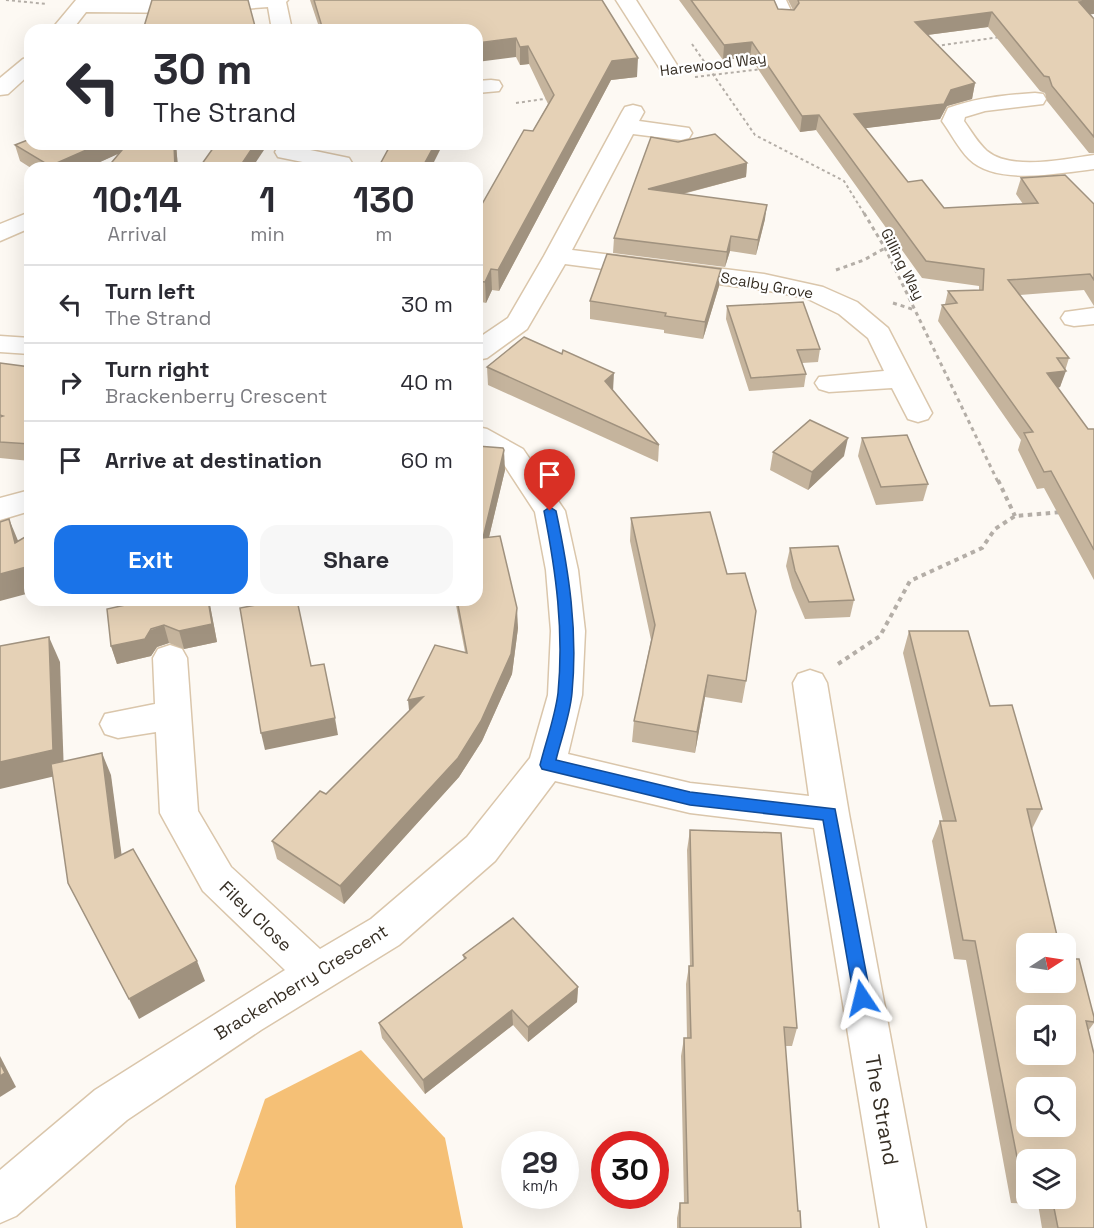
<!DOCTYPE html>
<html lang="en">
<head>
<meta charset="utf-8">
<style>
  :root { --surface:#fff; --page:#f7f7f7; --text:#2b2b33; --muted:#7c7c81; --line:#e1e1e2; --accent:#1a73e8 }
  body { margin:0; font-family:"Space Grotesk",sans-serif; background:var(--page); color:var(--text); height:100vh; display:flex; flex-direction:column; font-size:22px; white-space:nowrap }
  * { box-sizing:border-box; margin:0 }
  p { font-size:20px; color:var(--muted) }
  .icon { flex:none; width:33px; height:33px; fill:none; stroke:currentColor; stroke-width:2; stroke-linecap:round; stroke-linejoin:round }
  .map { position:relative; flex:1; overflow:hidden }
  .panel { position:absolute; left:24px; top:162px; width:459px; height:444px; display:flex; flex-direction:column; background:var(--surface); border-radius:18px; box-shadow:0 6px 24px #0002 }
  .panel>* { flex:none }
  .guide { position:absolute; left:24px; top:24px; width:459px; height:126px; border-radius:18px; box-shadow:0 6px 24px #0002; background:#fff; color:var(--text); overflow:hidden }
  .needle { width:39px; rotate:78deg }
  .controls { position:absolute; left:1016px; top:933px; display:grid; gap:12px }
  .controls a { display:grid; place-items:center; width:60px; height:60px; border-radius:12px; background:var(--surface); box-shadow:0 6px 24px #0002; font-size:30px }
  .speed { position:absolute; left:501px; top:1131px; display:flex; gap:12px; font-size:30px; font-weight:700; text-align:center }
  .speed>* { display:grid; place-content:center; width:78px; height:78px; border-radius:50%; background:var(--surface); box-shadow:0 6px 24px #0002; line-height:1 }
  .speed small { font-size:15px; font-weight:400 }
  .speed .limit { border:9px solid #d22; background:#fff; color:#111 }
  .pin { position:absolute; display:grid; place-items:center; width:51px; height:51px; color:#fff; margin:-62px -26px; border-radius:50% 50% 50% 0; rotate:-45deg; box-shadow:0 0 6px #0007 }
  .pin .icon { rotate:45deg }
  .me { position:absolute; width:66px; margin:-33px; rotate:350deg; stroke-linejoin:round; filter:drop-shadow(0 0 4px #0008) }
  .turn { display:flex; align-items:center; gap:21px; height:126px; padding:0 30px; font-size:27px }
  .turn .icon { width:78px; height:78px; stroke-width:2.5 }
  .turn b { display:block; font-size:42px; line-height:51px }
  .eta { display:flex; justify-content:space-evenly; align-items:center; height:102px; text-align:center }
  .eta b { font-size:36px; font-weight:800; line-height:42px }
  .button { display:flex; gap:12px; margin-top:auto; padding:12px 30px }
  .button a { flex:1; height:69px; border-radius:18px; background:var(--accent); color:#fff; font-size:24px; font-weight:800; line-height:69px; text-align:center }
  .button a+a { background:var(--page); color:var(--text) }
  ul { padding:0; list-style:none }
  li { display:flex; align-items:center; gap:18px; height:78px; padding:0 30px; border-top:2px solid var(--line) }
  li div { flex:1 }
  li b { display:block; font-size:22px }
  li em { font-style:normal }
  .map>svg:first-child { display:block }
</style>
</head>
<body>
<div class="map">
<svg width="1094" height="1228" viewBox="0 0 1094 1228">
  <rect width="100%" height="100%" fill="#fdf9f3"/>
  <polygon fill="#f5c076" points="361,1050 445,1138 463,1228 236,1228 235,1186 265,1099"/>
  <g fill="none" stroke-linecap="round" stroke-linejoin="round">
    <g stroke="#dac6ab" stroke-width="3">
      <g id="minor">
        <polygon points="76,0 288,0 286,2 292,30 272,30 268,7 193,13 86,12 72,30 51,30"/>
        <polygon points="616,0 636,0 677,65 674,69 667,71 660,69"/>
        <polygon points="766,0 786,0 795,19 792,23 778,23"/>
        <polygon points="30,57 30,74 8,94 0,95 0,78 23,59"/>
        <polygon points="491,80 499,81 502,86 499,91 477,93 477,81"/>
        <path d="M 1035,93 L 1043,94 L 1046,99 L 1043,104 L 985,111 L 965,117 L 964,121 C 971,131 978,143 987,151 C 1011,171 1065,159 1094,155 L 1094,169 C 1060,173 996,186 969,159 C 958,148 951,133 942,121 L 948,108 C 976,98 1005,95 1035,93 Z"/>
        <polygon points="633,105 641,107 644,112 639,121 689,128 692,133 689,138 681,140 633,134 572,250 764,274 823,287 857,302 888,328 932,413 928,419 918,422 908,419 892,388 829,392 819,389 815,383 819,377 884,371 868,338 839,314 806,298 764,290 565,264 527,329 487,358 477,360 477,339 508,318 544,256 622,112 625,107"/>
        <polygon points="286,145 349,158 352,163 349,168 332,168 278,157 275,152 278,147"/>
        <polygon points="30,212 30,228 0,241 0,224"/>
        <polygon points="1094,308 1094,324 1074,326 1065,324 1061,318 1065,312"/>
        <polygon points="0,336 30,338 30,354 0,352"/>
        <polygon points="477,427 487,429 523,449 565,511 578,570 585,631 582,695 568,754 690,783 809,796 793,683 798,674 810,670 822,674 827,683 849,814 926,1228 880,1228 814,828 690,813 555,781 495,861 399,945 261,1030 127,1120 16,1216 0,1223 0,1170 95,1090 285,970 203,891 166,824 160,813 156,732 118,738 105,734 100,724 105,714 155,704 153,658 158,649 170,645 182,649 187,658 198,811 231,867 320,949 371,919 467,837 530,758 548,695 551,631 546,570 535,512 503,463 477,449"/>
        <polygon points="30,490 30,511 0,520 0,498"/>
      </g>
    </g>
    <g stroke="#b4aea7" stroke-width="2" stroke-dasharray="3 3" stroke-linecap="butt">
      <polyline points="6,0 47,4"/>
      <polyline points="692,44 755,135 844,181 865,215"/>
      <polyline points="936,46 1000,37"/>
      <polyline points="695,77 762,69"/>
      <polyline points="516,103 551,98"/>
    </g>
    <g stroke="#b4aea7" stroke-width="3" stroke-dasharray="4 4" stroke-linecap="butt">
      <polyline points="864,213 885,248 998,482"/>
      <polyline points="836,270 864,260 885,248"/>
      <polyline points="893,303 915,310"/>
    </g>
    <g stroke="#b4aea7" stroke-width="4" stroke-dasharray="4.5 4.5" stroke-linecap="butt">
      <polyline points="998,480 1015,516"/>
      <polyline points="838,664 880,636 910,581 982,548 995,529 1015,516 1062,512"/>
    </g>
    <use href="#minor" fill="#fff" fill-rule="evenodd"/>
  </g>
  <g fill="#c5b49d" fill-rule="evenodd">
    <polygon points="310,0 602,0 637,77 611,80 499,291 492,290 486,303 477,301 477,213 533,131 548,104 529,64 520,65 516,57 477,30 320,30"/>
    <polygon points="679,0 774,0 778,9 793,10 788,0 1094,0 1090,15 1094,19 1094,153 1089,153 1047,101 1045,93 1040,91 988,27 927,35 975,83 972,99 947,106 940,119 865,128 908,182 944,208 1023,204 1016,194 1021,178 1094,204 1094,306 1084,290 1020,295 1069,358 1060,387 1058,388 1088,429 1094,429 1094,580 1044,488 1037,489 1018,450 1021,440 938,321 942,305 945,304 948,291 979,290 979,286 922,278 816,130 800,132 750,57 723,60"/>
    <polygon points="651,137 747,163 746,177 683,194 765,219 756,255 730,251 725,267 613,253 614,238"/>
    <polygon points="176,144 178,168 107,168 119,153 87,168 31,168 20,161 15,145"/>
    <polygon points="721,269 719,286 703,339 664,333 664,330 590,319 590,301"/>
    <polygon points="727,306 820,349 818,362 802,363 806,374 804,387 749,391 726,319"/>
    <polygon points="562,354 613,390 659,445 658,462 488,385 487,367"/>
    <polygon points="0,363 30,367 30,461 0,458"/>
    <polygon points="862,438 928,484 923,501 876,505 858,456"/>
    <polygon points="477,446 505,470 489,537 518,628 512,674 482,741 459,777 344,904 277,859 272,841 326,794 409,711 465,652 455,600 477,600"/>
    <polygon points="773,452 844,456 808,490 770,470"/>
    <polygon points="631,518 746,681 742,703 705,697 695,753 632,742 634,721 651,640 630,541"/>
    <polygon points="790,548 854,600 850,617 805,619 792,588 786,566"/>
    <polygon points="210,605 217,642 184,649 169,643 157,647 151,656 117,664 111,646"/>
    <path d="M 909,631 L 990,706 L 1042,809 L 1032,829 L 1026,944 L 1094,1017 L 1094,1023 L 1088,1031 L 1094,1228 L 1042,1228 L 1038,1204 L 1011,1203 L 966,960 L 954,959 L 932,841 L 940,821 L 943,821 L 903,653 ZM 1026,1160 L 1065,1198 L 1026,1198 Z"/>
    <polygon points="690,830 797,1028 792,1046 785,1046 798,1211 801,1228 677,1228 677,1218 680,1203 684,1203 681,1056 684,1038 687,1038 686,984 689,966 690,966 687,850"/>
    <polygon points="463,955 578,987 577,1002 528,1042 513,1025 425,1094 382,1038 379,1023 464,960"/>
  </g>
  <g fill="#a0927f">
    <polygon points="1094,0 1094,14 1075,16 1079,2"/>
    <polygon points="992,12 988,27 912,37 915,22"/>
    <polygon points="208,25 209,30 160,30"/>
    <polygon points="516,38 516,57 477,62 477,43"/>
    <polygon points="752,42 750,57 723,60 724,45"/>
    <polygon points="528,46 529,64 520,65 520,47"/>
    <polygon points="638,58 637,77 611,80 499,291 498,270 612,61"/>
    <polygon points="975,83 972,99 947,106 940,119 851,130 854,114 951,90"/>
    <polygon points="819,115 816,130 800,132 802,116"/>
    <polygon points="100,144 140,144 87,168 51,168 50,166"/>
    <polygon points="174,144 176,144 178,168 175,168"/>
    <polygon points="255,144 268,144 252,168 239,168"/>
    <polygon points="435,144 443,144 431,168 422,168"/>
    <polygon points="747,163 746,177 647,203 648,189"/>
    <polygon points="767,205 765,219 756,255 758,240"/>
    <polygon points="731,236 730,251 725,267 727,252"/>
    <polygon points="491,269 492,290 486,303 485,282"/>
    <polygon points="721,269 719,286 703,339 705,322"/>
    <polygon points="1066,371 1060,387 1041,390 1047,373"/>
    <polygon points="614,373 613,391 605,381"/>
    <polygon points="848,438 844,456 808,490 812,472"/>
    <polygon points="504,450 505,470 484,558 483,538"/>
    <polygon points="9,519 19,543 15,543"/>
    <polygon points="30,566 30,593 0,601 0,574"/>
    <polygon points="208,600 209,600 210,605 217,642 184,649 179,631"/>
    <polygon points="517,608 518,628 512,674 482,741 459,777 344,904 340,886"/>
    <polygon points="164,625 169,643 157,647 151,656 117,664 111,646"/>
    <polygon points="49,637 60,662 64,774 0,789 0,762"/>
    <polygon points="708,675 705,697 695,753 697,732"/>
    <polygon points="423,697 410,720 408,700"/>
    <polygon points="335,718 338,735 265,750 261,733"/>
    <polygon points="102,753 111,775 125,880 115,858"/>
    <polygon points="197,961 205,981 139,1019 129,999"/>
    <polygon points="578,987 577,1002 528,1042 528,1027"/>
    <polygon points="512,1010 513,1025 425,1094 423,1080"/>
    <polygon points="0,1056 16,1087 0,1097"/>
  </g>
  <g fill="#e5d1b6" stroke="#a0927f" stroke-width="1.5" fill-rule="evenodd">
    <polygon points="152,0 248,0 256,30 207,30 208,25 160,30 143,30"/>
    <polygon points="314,0 602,0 638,58 612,61 498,270 491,269 485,282 477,281 477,213 524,130 533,131 554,95 528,46 520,47 516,38 477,43 477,30 323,30"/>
    <polygon points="691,0 774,0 778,9 794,10 799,3 798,0 1093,0 1079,2 1094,19 1094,137 1052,86 1049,77 1044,76 992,12 915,22 975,83 951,90 944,104 854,114 908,182 922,180 944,208 1038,203 1021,178 1065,175 1094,204 1094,280 1090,274 1008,280 1069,358 1057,358 1066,371 1047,373 1088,429 1094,429 1094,550 1051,471 1044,472 1024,433 1033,432 942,305 957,303 948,291 983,290 984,269 926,261 819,115 802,116 752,42 724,45"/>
    <polygon points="715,134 747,163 648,189 767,205 758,240 731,236 727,252 614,238 651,137 678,142"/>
    <polygon points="30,139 30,144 100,144 50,166 15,145"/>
    <polygon points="127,144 174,144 175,168 107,168"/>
    <polygon points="216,144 255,144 239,168 199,168"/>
    <polygon points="391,144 435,144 422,168 378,168"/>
    <polygon points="607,254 721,269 705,322 665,316 666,313 590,301"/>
    <polygon points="30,258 30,276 28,274 28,261"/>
    <polygon points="803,302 820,349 797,350 806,374 751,378 727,306"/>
    <polygon points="524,337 562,354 563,350 614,373 605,381 659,445 487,367"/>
    <polygon points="0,363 30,367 30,444 0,442 0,417 3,416 0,415"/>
    <polygon points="810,420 848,438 812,472 773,452"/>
    <polygon points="907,435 928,484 881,487 862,438"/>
    <polygon points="477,446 503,448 504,450 483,538 500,536 517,608 511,654 481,721 458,758 340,886 272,841 320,791 326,794 423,697 408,700 435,645 467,653 457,600 477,600"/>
    <polygon points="710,512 727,574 745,573 756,611 746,681 708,675 697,732 634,721 655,625 631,518"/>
    <polygon points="9,519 15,543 30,534 30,566 0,574 0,522"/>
    <polygon points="838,546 854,600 809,602 795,571 790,548"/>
    <polygon points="148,600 208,600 212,624 179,631 164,625 151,629 145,639 111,646 107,609"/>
    <polygon points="282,600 297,600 311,666 324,664 335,718 261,733 240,608"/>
    <path d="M 909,631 L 968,631 L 990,706 L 1012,705 L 1042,809 L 1027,809 L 1059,944 L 1026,944 L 1026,982 L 1065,982 L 1065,959 L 1079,959 L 1094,1017 L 1094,1022 L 1086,1021 L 1094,1054 L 1094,1228 L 1058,1228 L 1052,1198 L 1065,1198 L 1065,1160 L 1026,1160 L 1026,1188 L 1023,1188 L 975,941 L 963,940 L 940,821 L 956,821 ZM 1026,1016 L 1065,1016 L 1065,1054 L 1026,1054 ZM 1026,1088 L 1065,1088 L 1065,1126 L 1026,1126 Z"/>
    <polygon points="49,637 53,750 0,762 0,646"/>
    <polygon points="102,753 115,858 133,849 197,961 129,999 68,883 51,764"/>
    <polygon points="690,830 781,833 797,1028 784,1027 798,1211 800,1211 801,1228 680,1228 680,1203 688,1203 684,1038 691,1038 689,966 693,966"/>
    <polygon points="513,918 578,987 528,1027 512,1010 423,1080 379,1023 466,958 463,955"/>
    <polygon points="0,1063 5,1073 0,1076"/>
  </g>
  <path fill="#1a73e8" stroke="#114b97" stroke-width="1.5" d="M 550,507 L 556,511 C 569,572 578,631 572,693 C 570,716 561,739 556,760 L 690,792 L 835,809 L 871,998 L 868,1004 L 862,1006 L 856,1004 L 854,998 L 823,820 L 690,805 L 542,769 L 540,765 C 546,741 555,717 558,693 C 564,631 556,572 544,511 Z"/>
  <g text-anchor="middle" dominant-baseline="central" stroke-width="4.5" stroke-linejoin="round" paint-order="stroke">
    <g font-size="15" fill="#362e24" stroke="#fff">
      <text transform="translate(713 64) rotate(-7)">Harewood Way</text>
      <text transform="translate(903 264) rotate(63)">Gilling Way</text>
      <text transform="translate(767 285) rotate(10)">Scalby Grove</text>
    </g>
    <g font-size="18" fill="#362e24" stroke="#fff">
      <text transform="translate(256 916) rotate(44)">Filey Close</text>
      <text transform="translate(301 982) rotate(-32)">Brackenberry Crescent</text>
    </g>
    <g font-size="21" fill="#362e24" stroke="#fff">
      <text transform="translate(882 1110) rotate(80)">The Strand</text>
    </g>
  </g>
</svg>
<div class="controls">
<a><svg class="needle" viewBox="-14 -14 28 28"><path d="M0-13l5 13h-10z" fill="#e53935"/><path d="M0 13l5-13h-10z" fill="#7c7c81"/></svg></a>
<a><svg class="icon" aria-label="sound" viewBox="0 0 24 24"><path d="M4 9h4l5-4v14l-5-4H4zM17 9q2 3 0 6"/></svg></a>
<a><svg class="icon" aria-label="search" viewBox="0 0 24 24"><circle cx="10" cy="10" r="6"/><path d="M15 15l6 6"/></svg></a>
<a><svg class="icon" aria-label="layers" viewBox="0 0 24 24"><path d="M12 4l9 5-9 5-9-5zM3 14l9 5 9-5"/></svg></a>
</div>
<div class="speed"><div>29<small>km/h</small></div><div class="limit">30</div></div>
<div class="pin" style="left:550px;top:511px;background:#d93025"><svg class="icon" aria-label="arrive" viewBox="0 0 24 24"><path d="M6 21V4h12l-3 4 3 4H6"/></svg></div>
<svg class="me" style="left:862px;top:998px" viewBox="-20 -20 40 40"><path d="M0-17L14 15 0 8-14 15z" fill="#1a73e8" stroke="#fff" stroke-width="4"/></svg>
<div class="guide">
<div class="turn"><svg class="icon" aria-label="left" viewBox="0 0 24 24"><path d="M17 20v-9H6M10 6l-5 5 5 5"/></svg><div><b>30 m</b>The Strand</div></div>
</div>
<section class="panel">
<div class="eta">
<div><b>10:14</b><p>Arrival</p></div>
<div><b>1</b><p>min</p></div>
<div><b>130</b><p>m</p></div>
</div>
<ul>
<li><svg class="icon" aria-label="left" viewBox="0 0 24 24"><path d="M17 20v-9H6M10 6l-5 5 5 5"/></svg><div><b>Turn left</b><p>The Strand</p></div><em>30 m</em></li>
<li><svg class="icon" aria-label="right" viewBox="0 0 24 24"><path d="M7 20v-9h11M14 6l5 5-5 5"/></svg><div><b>Turn right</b><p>Brackenberry Crescent</p></div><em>40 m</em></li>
<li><svg class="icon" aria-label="arrive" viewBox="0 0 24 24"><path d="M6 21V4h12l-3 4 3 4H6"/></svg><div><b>Arrive at destination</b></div><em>60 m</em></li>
</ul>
<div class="button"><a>Exit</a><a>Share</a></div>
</section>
</div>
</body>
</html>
